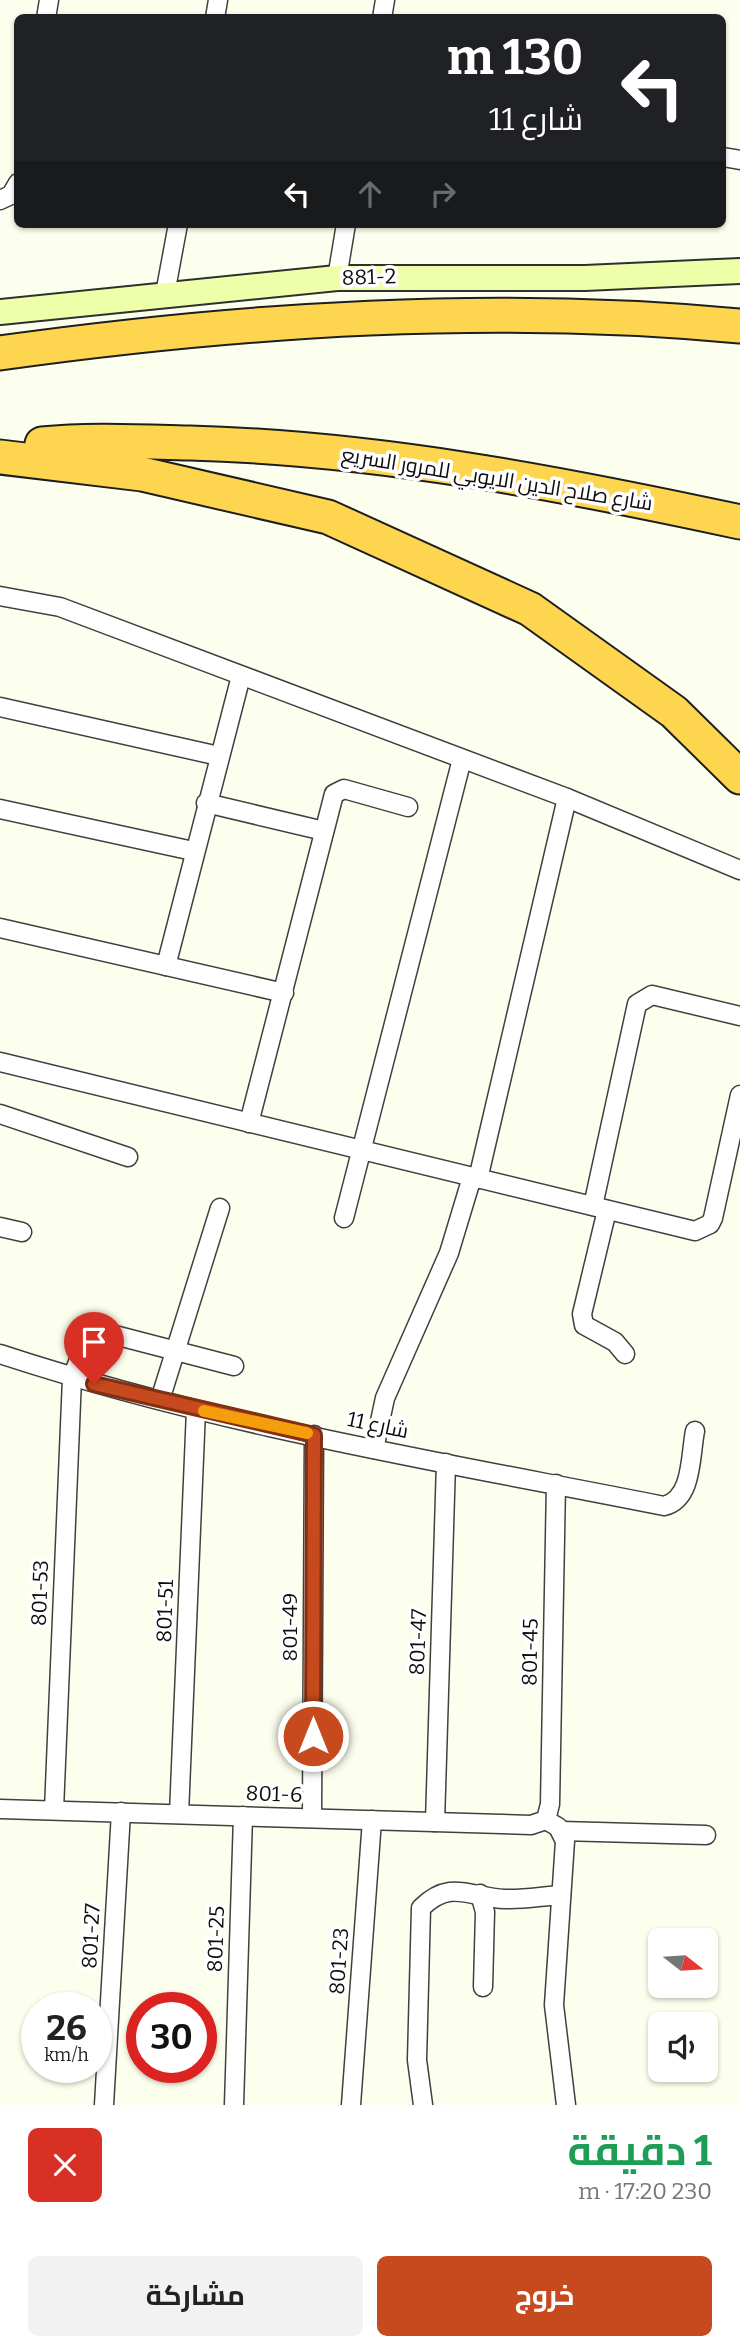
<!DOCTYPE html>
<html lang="ar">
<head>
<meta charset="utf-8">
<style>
  :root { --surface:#fff; --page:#f2f2f2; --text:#222; --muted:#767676; --accent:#c64a1d }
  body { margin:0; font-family:Bitter,Cairo,serif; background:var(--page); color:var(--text); direction:rtl; height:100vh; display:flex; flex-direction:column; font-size:26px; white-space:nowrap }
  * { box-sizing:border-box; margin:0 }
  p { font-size:23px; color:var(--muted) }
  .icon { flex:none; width:38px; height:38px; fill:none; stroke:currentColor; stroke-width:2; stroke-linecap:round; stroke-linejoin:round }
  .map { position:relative; height:2105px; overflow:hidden; direction:ltr }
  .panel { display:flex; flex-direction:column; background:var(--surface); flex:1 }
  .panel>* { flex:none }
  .banner { position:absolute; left:14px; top:14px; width:712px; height:214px; border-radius:10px; box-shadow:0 2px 5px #0004; direction:rtl; background:#202124; color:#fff; overflow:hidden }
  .needle { width:46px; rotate:107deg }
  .controls { position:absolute; left:648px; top:1928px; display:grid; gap:14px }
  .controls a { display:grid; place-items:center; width:70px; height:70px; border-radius:10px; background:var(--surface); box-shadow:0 2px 5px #0004; font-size:35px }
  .speed { position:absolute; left:21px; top:1992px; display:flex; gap:14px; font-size:35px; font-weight:700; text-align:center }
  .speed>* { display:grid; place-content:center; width:91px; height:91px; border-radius:50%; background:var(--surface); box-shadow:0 2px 5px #0004; line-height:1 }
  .speed small { font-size:18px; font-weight:400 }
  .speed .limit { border:10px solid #d22; background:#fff; color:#111 }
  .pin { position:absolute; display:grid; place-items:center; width:60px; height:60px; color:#fff; margin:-72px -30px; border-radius:50% 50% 50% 0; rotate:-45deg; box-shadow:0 0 7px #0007 }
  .pin .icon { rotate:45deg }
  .me { position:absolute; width:77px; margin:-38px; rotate:0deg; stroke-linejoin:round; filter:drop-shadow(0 0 5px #0008) }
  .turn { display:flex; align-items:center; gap:24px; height:147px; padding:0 28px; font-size:32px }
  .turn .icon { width:91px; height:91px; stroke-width:2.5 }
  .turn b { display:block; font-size:49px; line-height:60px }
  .lanes { display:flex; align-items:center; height:66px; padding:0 28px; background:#0003; justify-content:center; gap:35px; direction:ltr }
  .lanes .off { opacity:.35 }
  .round { display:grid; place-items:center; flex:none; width:74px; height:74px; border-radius:10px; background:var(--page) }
  .summary { display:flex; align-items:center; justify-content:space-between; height:119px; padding:0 28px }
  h1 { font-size:42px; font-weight:700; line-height:52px; color:#1e9e55 }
  .cta { display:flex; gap:14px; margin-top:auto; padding:14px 28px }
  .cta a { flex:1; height:80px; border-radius:10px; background:var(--accent); color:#fff; font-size:28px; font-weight:700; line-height:80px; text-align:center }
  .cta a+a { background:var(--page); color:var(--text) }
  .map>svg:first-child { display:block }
</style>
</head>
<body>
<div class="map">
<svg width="740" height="2105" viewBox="0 0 740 2105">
  <rect width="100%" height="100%" fill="#fdffee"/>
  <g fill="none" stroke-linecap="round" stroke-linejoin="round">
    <g stroke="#404040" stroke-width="21">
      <g id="street">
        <polyline points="46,18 49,0"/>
        <polyline points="215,18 218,0"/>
        <polyline points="382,18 385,0"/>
        <polyline points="723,157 740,160"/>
        <polyline points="0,200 11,195 18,183"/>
        <polyline points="337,278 346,224"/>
        <polyline points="165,294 178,224"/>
        <polyline points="0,596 60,607 567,798 740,870"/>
        <polyline points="0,707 219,756"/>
        <polyline points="206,803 324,831"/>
        <polyline points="0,809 193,851"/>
        <polyline points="0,928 284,993"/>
        <polyline points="166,966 241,676"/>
        <polyline points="0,1062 695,1231 710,1224 713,1218 740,1095"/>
        <polyline points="0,1114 128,1157"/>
        <polyline points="249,1123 334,794 344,789 408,807"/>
        <polyline points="478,1179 567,798"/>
        <polyline points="593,1206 637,1004 652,995 740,1016"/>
        <polyline points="607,1210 582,1314 584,1325 615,1342 625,1354"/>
        <polyline points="344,1218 462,759"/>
        <polyline points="0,1227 22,1232"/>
        <path d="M 0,1354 C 216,1425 442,1462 664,1506 C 693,1499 690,1456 695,1431"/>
        <polyline points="160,1400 220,1208"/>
        <polyline points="374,1449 385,1398 449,1253 472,1177"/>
        <polyline points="0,1809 531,1825 546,1820"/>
        <path d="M 54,1810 L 72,1378 C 79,1361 84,1336 103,1332 L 234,1366"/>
        <polyline points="179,1814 196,1410"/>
        <polyline points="312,1818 314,1435"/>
        <polyline points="546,1820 550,1804 556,1484"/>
        <polyline points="546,1820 558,1827 565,1841 554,2005 566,2105"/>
        <polyline points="435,1822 446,1463"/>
        <polyline points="561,1831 706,1835"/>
        <polyline points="480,1894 485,1912 483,1987"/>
        <polyline points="104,2105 121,1812"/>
        <polyline points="234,2105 243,1816"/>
        <polyline points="351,2105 372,1820"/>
        <path d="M 423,2105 L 417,2060 L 421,1908 C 451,1878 471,1898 505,1899 C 523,1900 543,1896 561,1895"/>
      </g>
    </g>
    <g stroke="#2f2f2f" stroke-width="28">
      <polyline id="secondary" points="0,312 337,278 585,278 740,271"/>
    </g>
    <g stroke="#1e1e1e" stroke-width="37">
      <g id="highway">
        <path d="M 0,353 C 245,319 494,303 740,326"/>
        <path d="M 42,444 C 91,439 141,442 190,443 C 376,448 559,483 740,522"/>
        <polyline points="0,457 142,474 328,517 530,609 674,712 740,777"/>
      </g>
    </g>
    <use href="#street" stroke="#fff" stroke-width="18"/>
    <use href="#secondary" stroke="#eeffa9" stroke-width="24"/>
    <use href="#highway" stroke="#fdd54e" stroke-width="33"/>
  </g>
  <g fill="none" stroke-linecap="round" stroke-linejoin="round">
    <g stroke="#813013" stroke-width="18">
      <polyline id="route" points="94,1384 314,1435 313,1736"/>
    </g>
    <use href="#route" stroke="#c64a1d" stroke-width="12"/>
    <polyline stroke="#f59e0b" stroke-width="12" points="204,1411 307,1433"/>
  </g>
  <g text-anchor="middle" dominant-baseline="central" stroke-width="7" stroke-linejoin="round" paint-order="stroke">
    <g font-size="21" fill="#0d0d0d" stroke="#fff">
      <text transform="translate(369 277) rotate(-2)">881-2</text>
      <text transform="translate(497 479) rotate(9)">شارع صلاح الدين الايوبي للمرور السريع</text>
      <text transform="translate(378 1425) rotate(12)">شارع 11</text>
      <text transform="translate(40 1593) rotate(-88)">801-53</text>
      <text transform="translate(165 1611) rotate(-88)">801-51</text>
      <text transform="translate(290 1627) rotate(-90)">801-49</text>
      <text transform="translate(418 1642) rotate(-88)">801-47</text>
      <text transform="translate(530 1652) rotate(-89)">801-45</text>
      <text transform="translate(274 1794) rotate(2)">801-6</text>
      <text transform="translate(91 1936) rotate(-87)">801-27</text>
      <text transform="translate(216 1939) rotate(-88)">801-25</text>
      <text transform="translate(339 1961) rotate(-86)">801-23</text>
    </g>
  </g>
</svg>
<div class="controls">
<a><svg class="needle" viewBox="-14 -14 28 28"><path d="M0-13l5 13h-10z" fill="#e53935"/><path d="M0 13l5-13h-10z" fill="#767676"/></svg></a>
<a><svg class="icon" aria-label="sound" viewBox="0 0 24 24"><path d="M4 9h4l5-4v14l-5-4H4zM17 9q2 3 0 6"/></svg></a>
</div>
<div class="speed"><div>26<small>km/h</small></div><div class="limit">30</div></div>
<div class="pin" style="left:94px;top:1384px;background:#d93025"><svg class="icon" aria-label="arrive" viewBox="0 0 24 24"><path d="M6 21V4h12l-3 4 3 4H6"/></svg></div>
<svg class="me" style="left:313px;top:1736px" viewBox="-20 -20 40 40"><circle r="17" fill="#c64a1d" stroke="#fff" stroke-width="3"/><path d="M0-11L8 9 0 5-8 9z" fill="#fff"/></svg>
<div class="banner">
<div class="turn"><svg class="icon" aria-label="left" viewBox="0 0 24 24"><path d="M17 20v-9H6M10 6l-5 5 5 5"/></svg><div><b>130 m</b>شارع 11</div></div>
<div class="lanes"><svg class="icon" aria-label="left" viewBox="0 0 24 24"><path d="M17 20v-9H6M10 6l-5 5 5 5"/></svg><svg class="icon off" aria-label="ahead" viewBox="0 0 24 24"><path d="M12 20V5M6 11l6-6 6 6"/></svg><svg class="icon off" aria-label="right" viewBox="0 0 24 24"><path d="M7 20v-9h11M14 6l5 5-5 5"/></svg></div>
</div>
</div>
<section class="panel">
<div class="summary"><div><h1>1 دقيقة</h1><p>230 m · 17:20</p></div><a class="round" style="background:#d93025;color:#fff"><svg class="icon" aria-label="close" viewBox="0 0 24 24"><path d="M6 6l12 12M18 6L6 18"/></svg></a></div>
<div class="cta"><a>خروج</a><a>مشاركة</a></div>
</section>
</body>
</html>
